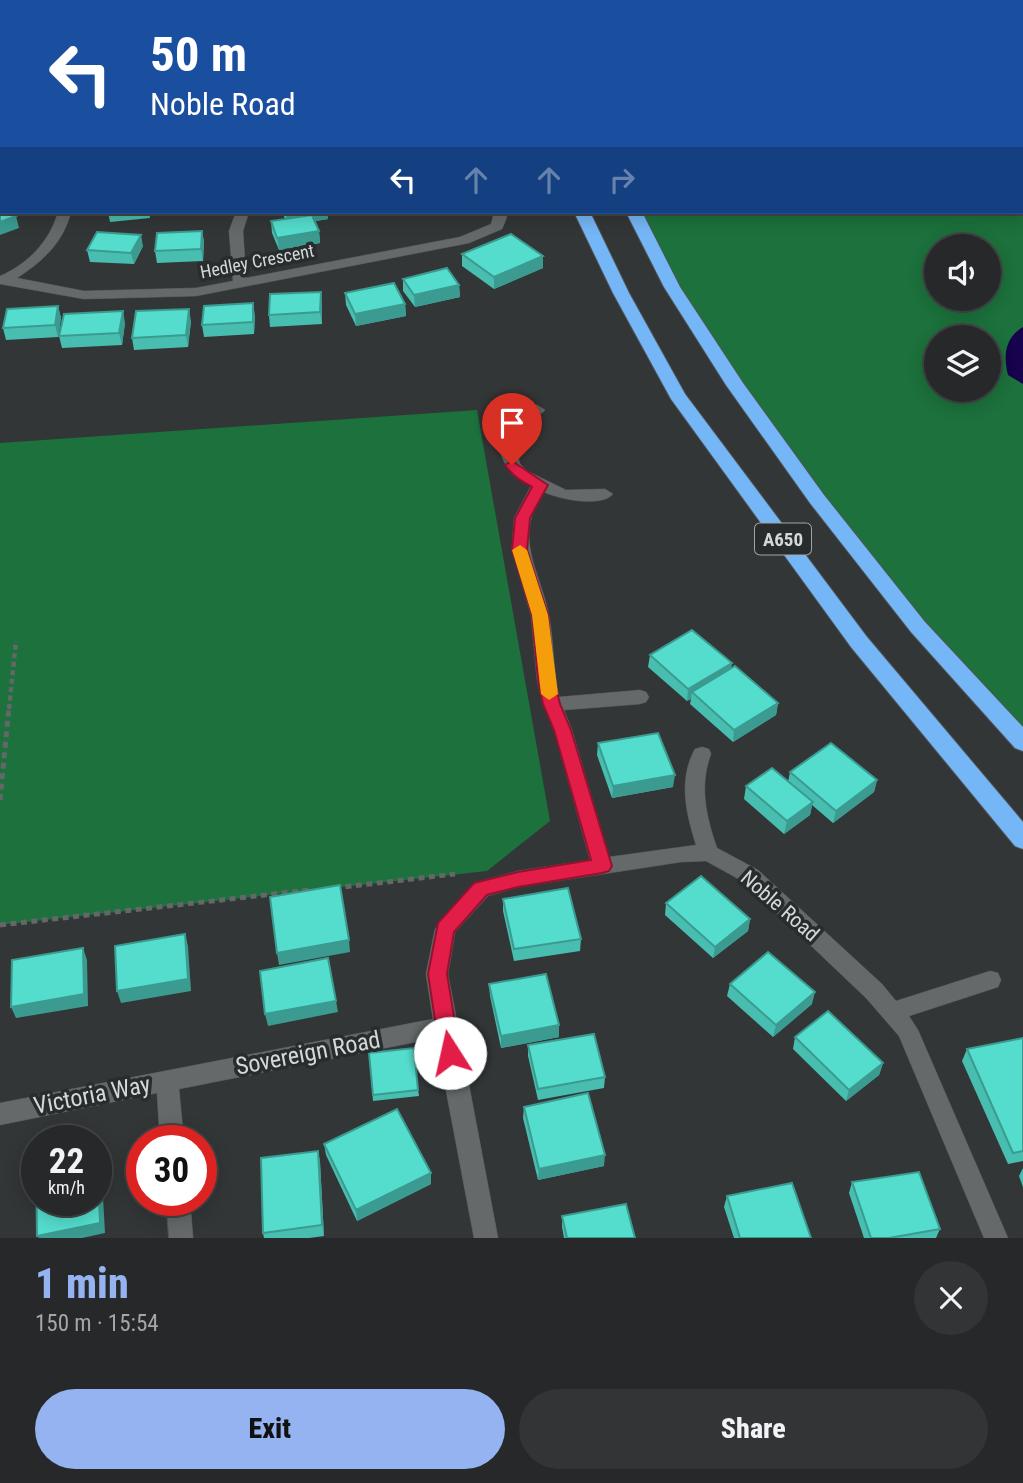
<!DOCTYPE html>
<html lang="en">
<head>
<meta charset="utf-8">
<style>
  :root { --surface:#262829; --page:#323435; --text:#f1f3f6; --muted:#a4a6a8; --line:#424446; --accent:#95b2f1 }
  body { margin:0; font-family:"Roboto Condensed",sans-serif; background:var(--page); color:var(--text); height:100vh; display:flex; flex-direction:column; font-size:26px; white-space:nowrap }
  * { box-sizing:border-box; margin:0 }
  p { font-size:23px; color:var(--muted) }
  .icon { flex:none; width:38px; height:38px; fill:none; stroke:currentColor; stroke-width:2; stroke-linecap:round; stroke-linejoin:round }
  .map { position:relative; height:1238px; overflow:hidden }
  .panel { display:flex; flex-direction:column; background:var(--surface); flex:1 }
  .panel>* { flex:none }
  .top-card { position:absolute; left:0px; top:0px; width:1024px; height:214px; box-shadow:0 4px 18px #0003,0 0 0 2px var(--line); background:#1a4fa0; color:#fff; overflow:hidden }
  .buttons { position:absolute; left:924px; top:234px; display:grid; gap:14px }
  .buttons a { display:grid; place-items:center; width:77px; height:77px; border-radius:50%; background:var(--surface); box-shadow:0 4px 18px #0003,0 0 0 2px var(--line); font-size:35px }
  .speed { position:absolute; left:21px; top:1125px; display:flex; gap:14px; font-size:35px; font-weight:700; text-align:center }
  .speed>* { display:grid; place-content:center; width:91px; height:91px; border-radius:50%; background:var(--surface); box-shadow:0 4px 18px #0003,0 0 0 2px var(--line); line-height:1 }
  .speed small { font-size:18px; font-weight:400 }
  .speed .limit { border:10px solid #d22; background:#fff; color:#111 }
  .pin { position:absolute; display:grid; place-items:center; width:60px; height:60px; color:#fff; margin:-72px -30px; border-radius:50% 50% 50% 0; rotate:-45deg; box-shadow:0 0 7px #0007 }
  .pin .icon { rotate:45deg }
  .me { position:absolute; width:77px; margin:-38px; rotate:350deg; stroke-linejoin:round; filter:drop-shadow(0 0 5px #0008) }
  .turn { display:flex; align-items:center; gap:24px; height:147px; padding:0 35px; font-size:32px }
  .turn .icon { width:91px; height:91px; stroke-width:2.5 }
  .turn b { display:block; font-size:49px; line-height:60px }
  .lanes { display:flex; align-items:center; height:66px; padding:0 35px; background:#0003; justify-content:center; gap:35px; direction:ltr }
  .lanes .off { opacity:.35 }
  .round { display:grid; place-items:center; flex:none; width:74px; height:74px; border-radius:37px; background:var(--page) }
  .summary { display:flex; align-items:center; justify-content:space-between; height:119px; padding:0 35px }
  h1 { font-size:42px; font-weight:800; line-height:52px; color:var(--accent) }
  .button { display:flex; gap:14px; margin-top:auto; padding:14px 35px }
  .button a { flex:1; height:80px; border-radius:42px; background:var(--accent); color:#111; font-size:28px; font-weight:800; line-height:80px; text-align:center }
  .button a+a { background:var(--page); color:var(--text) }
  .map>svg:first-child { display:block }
</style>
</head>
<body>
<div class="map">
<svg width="1023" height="1238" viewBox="0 0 1023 1238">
  <rect width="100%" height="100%" fill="#323637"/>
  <g fill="#1c713c" fill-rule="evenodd">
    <path d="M 1023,134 L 1023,742 L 918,627 L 672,287 L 634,212 L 1022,212 ZM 936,247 L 989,247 L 989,299 L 936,299 ZM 936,338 L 989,338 L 989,390 L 936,390 Z"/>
    <polygon points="477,410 550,821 487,871 0,925 0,443"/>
  </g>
  <path fill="#16024d" d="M 1023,327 L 1023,384 L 1008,375 C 1003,355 1005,338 1023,327 Z"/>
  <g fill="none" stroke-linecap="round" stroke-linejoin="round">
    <g stroke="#525556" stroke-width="1">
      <g id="minor">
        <rect x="113" y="0" width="10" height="2"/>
        <polygon points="409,0 419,0 420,2 410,2"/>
        <polygon points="1023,20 1023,27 1022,27 1022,20"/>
        <path d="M 58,212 L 71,212 C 63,243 43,261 17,278 L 84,291 L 196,288 L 233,281 L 229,231 L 236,212 L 249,212 L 243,231 L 246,278 L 460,237 L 491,224 L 493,217 L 491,212 L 503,212 L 507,217 L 502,229 L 469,243 L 196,296 L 84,299 L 0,284 L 0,276 C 28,264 50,241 58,212 Z"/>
        <path d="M 537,405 L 545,410 L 542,413 L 509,422 L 520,464 L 527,471 L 566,490 L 605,489 L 613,494 C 601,508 558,499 544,492 C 512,538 540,569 549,616 C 554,643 553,670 559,697 L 640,690 L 646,692 L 649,697 L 646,702 L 640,704 L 564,710 L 572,730 L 609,857 L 696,845 C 686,813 678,780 695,749 L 702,747 L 709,749 L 711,754 C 699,786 706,816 717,848 L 758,870 L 882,984 L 896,1001 L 990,971 L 998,973 L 1001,980 L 998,987 L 909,1016 L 918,1030 L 1008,1238 L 984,1238 L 899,1036 L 866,998 L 744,882 L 706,861 L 681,862 L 518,887 L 488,896 L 455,932 L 448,974 L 498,1238 L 474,1238 L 436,1038 L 179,1089 L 184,1141 L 160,1141 L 157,1093 L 0,1125 L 0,1103 L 433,1019 L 426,974 L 435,929 L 474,883 L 518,871 L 590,860 L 554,730 L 543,704 L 537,680 L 531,615 L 512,550 L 514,518 L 531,486 C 500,471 501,453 493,422 L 500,413 Z"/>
        <polygon points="166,1200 190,1200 193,1238 169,1238"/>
      </g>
    </g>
    <g stroke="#525556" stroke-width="2">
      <g id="highway">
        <rect x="504" y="0" width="12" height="2"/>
        <polygon points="546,0 558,0 559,2 546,2"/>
        <polygon points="574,212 590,212 629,293 685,394 867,637 1023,822 1023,849 1015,846 851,647 671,399 613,293"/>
        <polygon points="626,212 642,212 680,287 743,383 824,495 925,622 1023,727 1023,751 1015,748 911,632 810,503 726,385 664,287"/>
      </g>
    </g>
    <polyline stroke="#646768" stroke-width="4.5" stroke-dasharray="5 3.5" stroke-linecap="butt" points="9,709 16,641"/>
    <g stroke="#646768" stroke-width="5" stroke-dasharray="6 4.5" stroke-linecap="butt">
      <polyline points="0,800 9,707"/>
      <polyline points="335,888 455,874"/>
      <polyline points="0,925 309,890"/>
    </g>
    <use href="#minor" fill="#65696a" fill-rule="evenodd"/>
    <use href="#highway" fill="#75b6f6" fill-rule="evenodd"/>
  </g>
  <g fill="#48beb0">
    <polygon points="143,0 176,0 175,2 143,2"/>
    <polygon points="212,0 239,0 238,2 213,2"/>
    <rect x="246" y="0" width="26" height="2"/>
    <polygon points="723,0 904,0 910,2 728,2"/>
    <rect x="0" y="103" width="2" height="30"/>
    <rect x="0" y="136" width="2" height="29"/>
    <polygon points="108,212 149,212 150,218 110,222"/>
    <polygon points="282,212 327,212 328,219 315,221 319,231 320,243 279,250 272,233 271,221 285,219"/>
    <polygon points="202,231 204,242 203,261 157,263 155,251"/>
    <polygon points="143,246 134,264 90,262 87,250"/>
    <polygon points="462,254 543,268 494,289 462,266"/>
    <polygon points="403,279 459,285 460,297 415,307 403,291"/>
    <polygon points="345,293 405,304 406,316 356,326 346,305"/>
    <polygon points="322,304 322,324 270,327 269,315"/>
    <polygon points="58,306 61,318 58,337 6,340 3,328"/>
    <polygon points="255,315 254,334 204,337 202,325"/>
    <polygon points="191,321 188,347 134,350 132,338"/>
    <polygon points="125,323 122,345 62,348 59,336"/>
    <polygon points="650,655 731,669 778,703 776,715 733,742 690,704 691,699 687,701 648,667"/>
    <polygon points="598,743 673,787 612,798 597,755"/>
    <polygon points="790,772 877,780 874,792 833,823 812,805 810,815 784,834 744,799 746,786 788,782"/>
    <polygon points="503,899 581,939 580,951 514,961 503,911"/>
    <polygon points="666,903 750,919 748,931 713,958 665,915"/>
    <polygon points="489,984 559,1037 501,1048 490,996"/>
    <polygon points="730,984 812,1004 773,1037 727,996"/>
    <polygon points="795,1037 883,1063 879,1075 846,1101 793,1049"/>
    <polygon points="1023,1038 1023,1161 1008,1164 962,1061 967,1049"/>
    <polygon points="528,1045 605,1077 604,1088 538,1100 528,1056"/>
    <polygon points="369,1053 418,1090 419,1096 373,1101"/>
    <polygon points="524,1107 604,1166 538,1180 523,1118"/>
    <polygon points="324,1144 431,1173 431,1184 357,1221 326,1155"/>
    <polygon points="318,1151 320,1162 324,1236 309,1238 264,1238 263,1233"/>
    <polygon points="1023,1168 1023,1187 1019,1176"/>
    <polygon points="852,1182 940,1229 936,1238 864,1238 849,1193"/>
    <polygon points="727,1196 811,1238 734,1238 724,1207"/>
    <polygon points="562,1216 635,1238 564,1238 562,1227"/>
  </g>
  <g fill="#3b9b90">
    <rect x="0" y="187" width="2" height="12"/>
    <polygon points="301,212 327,212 328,219 288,226 286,214"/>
    <polygon points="16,216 19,228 0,235 0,222"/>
    <polygon points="202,231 204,242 203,261 201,249"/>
    <polygon points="319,231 320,243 279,250 277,238"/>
    <polygon points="141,235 143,246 134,264 131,253"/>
    <polygon points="543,256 543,268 494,289 494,277"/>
    <polygon points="459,285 460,297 415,307 414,295"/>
    <polygon points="321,292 322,304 322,324 320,312"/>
    <polygon points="253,303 255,315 254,334 253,322"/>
    <polygon points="405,304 406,316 356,326 355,314"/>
    <polygon points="58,306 61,318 58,337 55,325"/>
    <polygon points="189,309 191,321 188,347 186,335"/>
    <polygon points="123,311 125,323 122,345 119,333"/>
    <polygon points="732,663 730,676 692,692 691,699 687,701 688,689"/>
    <polygon points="778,703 776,715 733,742 734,730"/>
    <polygon points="675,775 673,787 612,798 613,786"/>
    <polygon points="877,780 874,792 833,823 836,811"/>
    <polygon points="813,802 810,815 784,834 787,821"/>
    <polygon points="750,919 748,931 713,958 715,947"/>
    <polygon points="185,934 188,946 191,991 121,1003 117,991"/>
    <polygon points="349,940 350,952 279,965 277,953"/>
    <polygon points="83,948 87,960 88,1006 16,1018 11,1007"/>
    <polygon points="815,992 812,1004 773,1037 776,1025"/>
    <polygon points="336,1001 338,1012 268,1026 265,1014"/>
    <polygon points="559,1025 559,1037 501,1048 501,1036"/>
    <polygon points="883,1063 879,1075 846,1101 849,1090"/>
    <polygon points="97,1150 101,1161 105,1233 82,1238 39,1238 37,1236"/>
    <polygon points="318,1151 320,1162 324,1236 322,1225"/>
    <polygon points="605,1155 604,1166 538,1180 539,1169"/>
    <polygon points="431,1173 431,1184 357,1221 356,1210"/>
  </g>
  <g fill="#54ddcd" stroke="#3b9b90" stroke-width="2">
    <polygon points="41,0 71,0 70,2 40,2"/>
    <polygon points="429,0 450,0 451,2 430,2"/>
    <polygon points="806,0 904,0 910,2 811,2"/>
    <rect x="0" y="103" width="2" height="19"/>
    <rect x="0" y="136" width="2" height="18"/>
    <rect x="0" y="167" width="2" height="20"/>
    <polygon points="0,202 2,203 2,212 11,212 16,216 0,222"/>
    <polygon points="285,212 301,212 286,214"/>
    <polygon points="312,215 319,231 277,238 271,221"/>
    <polygon points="202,231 201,249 155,251 157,233"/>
    <polygon points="97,232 141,235 131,253 87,250"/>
    <polygon points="511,234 543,256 494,277 462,254"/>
    <polygon points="447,268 459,285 414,295 403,279"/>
    <polygon points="394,283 405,304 355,314 345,293"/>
    <polygon points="321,292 320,312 269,315 270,294"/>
    <polygon points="253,303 253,322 202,325 204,306"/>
    <polygon points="58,306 55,325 3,328 7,309"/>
    <polygon points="189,309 186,335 132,338 136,311"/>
    <polygon points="123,311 119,333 59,336 64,314"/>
    <polygon points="692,630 732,663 688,689 650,655"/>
    <polygon points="735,666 778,703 734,730 692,692"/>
    <polygon points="658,733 675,775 613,786 598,743"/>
    <polygon points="831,743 877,780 836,811 790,772"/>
    <polygon points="772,768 813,802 787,821 746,786"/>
    <polygon points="701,876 750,919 715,947 666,903"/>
    <polygon points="340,885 349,940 277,953 270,897"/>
    <polygon points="568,888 581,939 514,949 503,899"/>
    <polygon points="185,934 188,979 117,991 115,946"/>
    <polygon points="83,948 84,994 11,1007 12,960"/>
    <polygon points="768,952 815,992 776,1025 730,984"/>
    <polygon points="328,958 336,1001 265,1014 260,971"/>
    <polygon points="546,974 559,1025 501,1036 489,984"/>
    <polygon points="828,1011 883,1063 849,1090 795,1037"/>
    <polygon points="594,1034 605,1077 538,1089 528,1045"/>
    <polygon points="1023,1038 1023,1151 1013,1153 967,1049"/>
    <polygon points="414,1048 418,1090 373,1095 369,1053"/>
    <polygon points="588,1093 605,1155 539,1169 524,1107"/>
    <polygon points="397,1109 431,1173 356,1210 324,1144"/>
    <polygon points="97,1150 100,1223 37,1236 36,1162 37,1162 37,1200 96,1200"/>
    <polygon points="318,1151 322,1225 263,1233 261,1158"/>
    <polygon points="919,1172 940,1229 889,1238 871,1238 852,1182"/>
    <polygon points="792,1183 811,1238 740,1238 727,1196"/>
    <polygon points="626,1204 635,1238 567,1238 562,1216"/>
  </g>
  <path fill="#e11d48" stroke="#92132f" stroke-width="2" d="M 512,461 L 548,485 L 530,518 L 527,550 L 548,615 L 554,680 L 560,704 L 571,730 L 612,866 L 609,871 L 602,873 L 518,887 L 487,895 L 454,932 L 447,974 L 460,1053 L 457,1059 L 450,1062 L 443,1059 L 440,1053 L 428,974 L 438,923 L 474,883 L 518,872 L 591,860 L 554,730 L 543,704 L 538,680 L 532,615 L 512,550 L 515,518 L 532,487 C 521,481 513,476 505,465 Z"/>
  <polygon fill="#f59e0b" points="520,545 527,550 548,615 558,694 549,700 541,694 532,615 512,550"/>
  <g text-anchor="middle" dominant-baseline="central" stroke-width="7" stroke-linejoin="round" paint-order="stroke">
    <g font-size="18" fill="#d5d8d9" stroke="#282c2d">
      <text transform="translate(257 261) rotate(-11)">Hedley Crescent</text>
    </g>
    <rect fill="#282c2d" stroke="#a1a4a5" stroke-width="2" x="755" y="523.5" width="56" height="31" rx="5"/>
    <g font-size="19" font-weight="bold" fill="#d5d8d9">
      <text x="783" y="539">A650</text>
    </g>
    <g font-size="21" fill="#d5d8d9" stroke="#282c2d">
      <text transform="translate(780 906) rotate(41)">Noble Road</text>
    </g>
    <g font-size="24" fill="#d5d8d9" stroke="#282c2d">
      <text transform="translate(308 1053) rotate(-11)">Sovereign Road</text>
      <text transform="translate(92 1095) rotate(-11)">Victoria Way</text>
    </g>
  </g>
</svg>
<div class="buttons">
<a><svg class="icon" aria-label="sound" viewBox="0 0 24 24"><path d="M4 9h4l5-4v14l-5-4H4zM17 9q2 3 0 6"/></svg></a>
<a><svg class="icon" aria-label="layers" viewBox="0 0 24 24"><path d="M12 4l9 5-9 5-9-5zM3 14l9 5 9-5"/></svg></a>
</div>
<div class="speed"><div>22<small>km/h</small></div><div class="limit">30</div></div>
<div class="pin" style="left:512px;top:465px;background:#d93025"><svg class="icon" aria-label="arrive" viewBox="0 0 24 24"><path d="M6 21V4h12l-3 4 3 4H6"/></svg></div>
<svg class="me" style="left:450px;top:1053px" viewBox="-20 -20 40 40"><circle r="19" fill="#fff"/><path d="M0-13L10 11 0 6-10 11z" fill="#e11d48"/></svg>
<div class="top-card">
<div class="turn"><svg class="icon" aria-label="left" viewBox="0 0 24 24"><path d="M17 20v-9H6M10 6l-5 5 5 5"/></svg><div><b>50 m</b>Noble Road</div></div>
<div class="lanes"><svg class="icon" aria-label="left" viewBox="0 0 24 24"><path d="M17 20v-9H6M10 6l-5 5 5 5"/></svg><svg class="icon off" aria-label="ahead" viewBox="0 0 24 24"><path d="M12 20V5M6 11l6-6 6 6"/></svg><svg class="icon off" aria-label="ahead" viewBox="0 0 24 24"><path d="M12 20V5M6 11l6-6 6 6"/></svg><svg class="icon off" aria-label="right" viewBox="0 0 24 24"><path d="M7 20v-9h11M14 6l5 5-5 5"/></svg></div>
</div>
</div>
<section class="panel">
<div class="summary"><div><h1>1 min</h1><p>150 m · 15:54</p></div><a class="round"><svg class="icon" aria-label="close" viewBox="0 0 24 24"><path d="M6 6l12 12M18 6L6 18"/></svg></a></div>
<div class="button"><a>Exit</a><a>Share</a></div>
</section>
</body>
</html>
